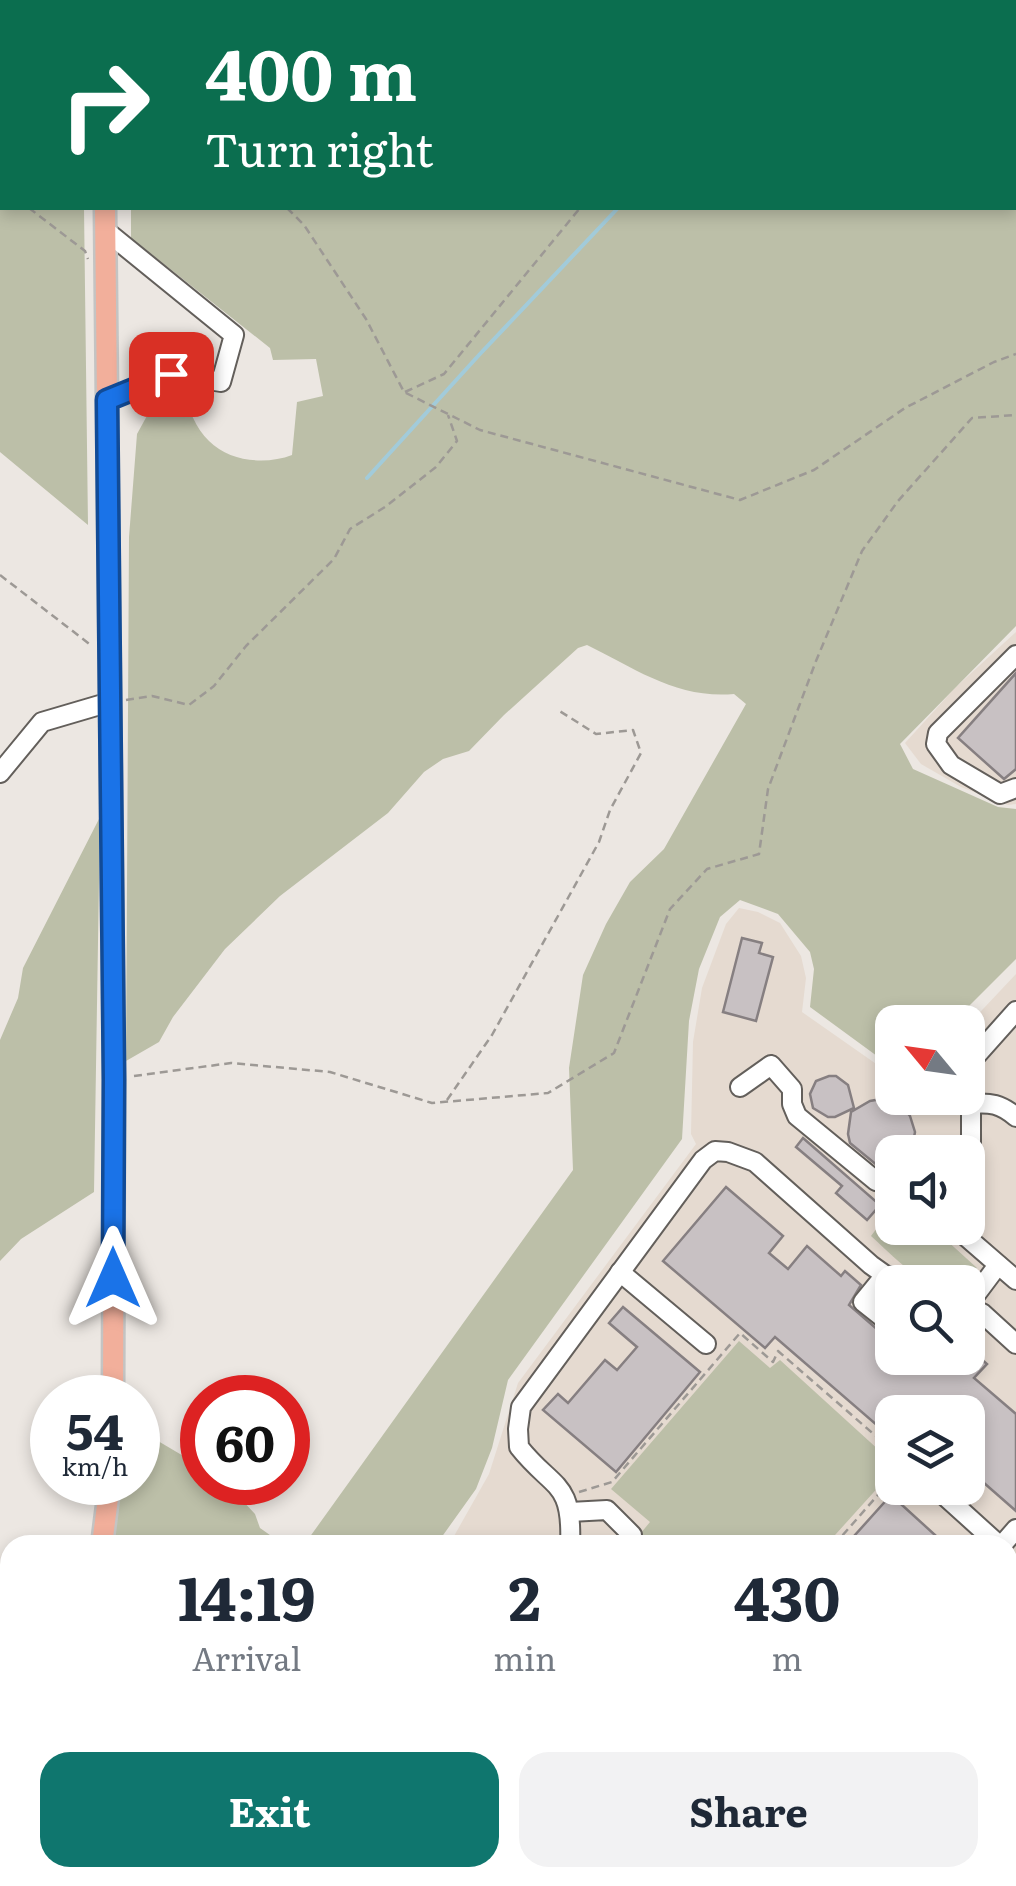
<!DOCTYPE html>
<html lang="en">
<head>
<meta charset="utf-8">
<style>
  :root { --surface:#fff; --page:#f2f2f3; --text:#1f2937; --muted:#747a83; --accent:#0f766e }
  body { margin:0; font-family:Literata,serif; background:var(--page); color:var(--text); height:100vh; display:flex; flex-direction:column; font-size:38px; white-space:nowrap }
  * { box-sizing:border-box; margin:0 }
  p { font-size:32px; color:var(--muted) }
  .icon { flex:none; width:55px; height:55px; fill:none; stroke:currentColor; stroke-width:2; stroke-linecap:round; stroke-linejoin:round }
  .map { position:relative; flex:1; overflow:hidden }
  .sheet { position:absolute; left:0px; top:1535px; width:1018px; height:352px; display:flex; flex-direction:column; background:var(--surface); border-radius:30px 30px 0 0; box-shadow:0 5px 15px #0003 }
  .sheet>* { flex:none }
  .banner { position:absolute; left:0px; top:0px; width:1018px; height:210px; box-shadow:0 5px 15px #0003; background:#0b6e4f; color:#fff; overflow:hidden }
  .needle { width:65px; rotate:299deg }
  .buttons { position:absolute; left:875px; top:1005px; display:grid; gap:20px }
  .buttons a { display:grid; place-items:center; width:110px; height:110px; border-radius:20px; background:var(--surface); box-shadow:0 5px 15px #0003; font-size:50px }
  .speed { position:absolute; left:30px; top:1375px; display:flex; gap:20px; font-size:50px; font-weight:700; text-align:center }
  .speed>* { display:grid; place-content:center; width:130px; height:130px; border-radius:50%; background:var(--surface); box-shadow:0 5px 15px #0003; line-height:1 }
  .speed small { font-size:25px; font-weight:400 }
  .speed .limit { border:15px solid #d22; background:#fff; color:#111 }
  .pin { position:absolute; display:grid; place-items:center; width:85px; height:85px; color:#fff; margin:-42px; border-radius:20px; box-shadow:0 5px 15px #0006 }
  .me { position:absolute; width:110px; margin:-55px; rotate:0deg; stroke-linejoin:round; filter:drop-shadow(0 0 8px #0008) }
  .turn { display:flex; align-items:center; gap:35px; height:210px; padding:0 40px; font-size:45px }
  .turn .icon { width:130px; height:130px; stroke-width:2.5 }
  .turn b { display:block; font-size:70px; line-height:85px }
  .eta { display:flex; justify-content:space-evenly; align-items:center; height:170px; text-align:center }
  .eta b { font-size:60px; font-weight:700; line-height:70px }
  .action { display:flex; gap:20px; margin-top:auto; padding:20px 40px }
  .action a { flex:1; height:115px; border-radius:30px; background:var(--accent); color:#fff; font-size:40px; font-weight:700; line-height:115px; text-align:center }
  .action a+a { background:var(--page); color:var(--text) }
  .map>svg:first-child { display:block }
</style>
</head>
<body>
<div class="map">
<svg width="1016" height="1886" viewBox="0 0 1016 1886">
  <rect width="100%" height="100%" fill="#ece7e2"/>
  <g fill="#e5dad0" fill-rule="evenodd">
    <polygon points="1016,632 1016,804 1008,805 961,787 921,764 905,743 955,688"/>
    <path d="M 739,908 L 758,912 L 780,923 L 801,956 L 806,978 L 802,1012 L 892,1075 L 892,1098 L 924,1098 L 946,1113 L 947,1098 L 968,1098 L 968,1025 L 1016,974 L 1016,1886 L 128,1886 L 135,1878 L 1008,1878 L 1008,1545 L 449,1545 L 489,1474 L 518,1383 L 696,1144 L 691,1134 L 693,1042 L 702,988 L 726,924 ZM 892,1152 L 968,1152 L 968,1228 L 892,1228 ZM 892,1282 L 968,1282 L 968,1358 L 892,1358 ZM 892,1412 L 968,1412 L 968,1488 L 892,1488 Z"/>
  </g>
  <g fill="#bcbfa8">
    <polygon points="0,0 82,0 82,2 2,2 2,208 84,208 88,525 0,452"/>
    <path d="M 130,0 L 1016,0 L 1016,626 L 900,744 L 913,769 L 998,807 L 1016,809 L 1016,959 L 953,1022 L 892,1022 L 892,1067 L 810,1007 L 814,969 L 810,952 L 778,914 L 740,900 L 720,917 L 699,969 L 689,1021 L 682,1139 L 508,1380 L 492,1448 L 476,1489 L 436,1545 L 304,1545 L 573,1170 L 569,1068 L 583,975 L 606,924 L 630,882 L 664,849 L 746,704 L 734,694 C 677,699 636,669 587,645 L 578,648 L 504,715 L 469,751 L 443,759 L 424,772 L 388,813 L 280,896 L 225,949 L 173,1017 L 159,1042 L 126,1061 L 129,537 L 137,434 L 154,403 L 182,391 C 188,407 196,429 209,441 C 230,462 266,465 292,455 L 297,402 L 323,396 L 316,359 L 273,360 L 270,348 L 131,238 L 131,208 L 1015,208 L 1015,2 L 130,2 Z"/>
    <polygon points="100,817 94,1192 21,1239 0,1261 0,1040 18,998 23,968"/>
    <path d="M 892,1208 L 892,1228 L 933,1228 L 977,1268 L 967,1282 C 915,1283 908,1270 871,1236 Z"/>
    <polygon points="739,1341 770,1368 780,1360 892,1462 892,1472 826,1545 631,1545 650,1522 611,1489"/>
    <polygon points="138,1434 158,1441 202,1467 202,1482 226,1483 255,1514 260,1528 284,1545 113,1545 121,1483 138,1482"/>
    <polygon points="322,1878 501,1878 494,1886 314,1886"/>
  </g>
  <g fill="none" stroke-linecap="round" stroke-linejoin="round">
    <g stroke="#a2cbda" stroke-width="4">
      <polyline points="752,2 753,0"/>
      <polyline points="367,478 479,355 618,208"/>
    </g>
  </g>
  <g fill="#c8c1c3" stroke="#867f81" stroke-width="2.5">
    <polygon points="1016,673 1016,769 1004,779 958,738"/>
    <polygon points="742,938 762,943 759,953 773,957 756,1021 723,1012"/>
    <polygon points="829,1076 836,1076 848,1085 854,1108 835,1117 828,1117 813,1108 810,1094 816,1081"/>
    <polygon points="881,1099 893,1101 903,1107 910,1116 915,1132 913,1143 908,1152 892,1152 892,1166 878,1166 850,1143 848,1134 851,1112 870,1101"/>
    <polygon points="803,1138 880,1205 867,1220 836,1193 842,1186 796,1147"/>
    <polygon points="726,1187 783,1236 769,1253 788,1269 807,1246 841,1276 845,1271 861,1285 849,1305 892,1342 892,1358 968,1358 968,1347 987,1364 974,1378 1016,1414 1016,1511 968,1469 968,1412 892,1412 892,1425 886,1433 775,1337 765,1348 663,1261"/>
    <polygon points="623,1307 700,1372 616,1472 543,1410 558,1394 568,1403 605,1360 617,1370 637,1347 609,1323"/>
    <polygon points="891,1495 946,1545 846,1545"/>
  </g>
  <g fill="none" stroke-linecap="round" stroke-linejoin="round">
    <g stroke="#635f5b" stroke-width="22">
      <g id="minor">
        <polyline points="106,231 234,335 221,382 171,374 107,400"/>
        <polyline points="1016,655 938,733 936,744 951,765 1000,794 1016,788"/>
        <polyline points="0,773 42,722 110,702"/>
        <polyline points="740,1087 771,1065 792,1089 792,1104 797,1116 876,1181 892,1185"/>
        <path d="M 971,1104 C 990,1102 1001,1104 1016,1117"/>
        <polyline points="968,1215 971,1202 971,1072 975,1057 1016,1011"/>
        <polyline points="956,1228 1016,1280"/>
        <polyline points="620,1272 706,1344"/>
        <polyline points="885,1275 863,1302 892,1325"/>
        <polyline points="968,1305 998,1265"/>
        <polyline points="968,1307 982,1313 1016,1344"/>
        <polyline points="936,1488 999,1545"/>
        <polyline points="570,1512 607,1510 632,1535"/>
        <path d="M 570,1545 C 573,1480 553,1490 519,1447 L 518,1429 L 521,1407 L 703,1160 L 715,1151 L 728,1152 L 755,1162 L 871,1265 L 885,1275 L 905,1282"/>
        <polyline points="1002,1545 1016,1529"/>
        <polyline points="1008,1620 1016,1610"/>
        <polyline points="1008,1653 1016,1644"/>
        <polyline points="1008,1734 1016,1738"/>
        <polyline points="1008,1795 1016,1785"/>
        <polyline points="1008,1863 1016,1854"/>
        <polyline points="670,1878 670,1886"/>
        <polyline points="731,1878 734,1886"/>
        <polyline points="963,1878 973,1886"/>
        <polyline points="517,1881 522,1886"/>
        <polyline points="144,1886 151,1878"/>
        <polyline points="772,1886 779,1878"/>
        <polyline points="802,1886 809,1878"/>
        <polyline points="986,1886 994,1878"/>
      </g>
    </g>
    <g stroke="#c4c4c3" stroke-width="25">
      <g id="major">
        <polyline points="99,0 99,2"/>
        <polyline points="105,208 114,1079 113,1398"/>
        <polyline points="102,1545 110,1482"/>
        <polyline points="9,1886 12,1878"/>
      </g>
    </g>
    <g stroke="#9d9995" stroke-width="2.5" stroke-dasharray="8 5" stroke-linecap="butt">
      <polyline points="139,0 141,2"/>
      <polyline points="718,2 720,0"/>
      <polyline points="0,178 2,180"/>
      <polyline points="29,208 85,251 88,259"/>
      <polyline points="287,208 304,225 366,319 404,392 480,430 740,500 814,470 905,408 994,362 1016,354"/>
      <polyline points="405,392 444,374 580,208"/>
      <polyline points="0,575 92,646"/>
      <polyline points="126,700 152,696 189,705 214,686 246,646 334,559 350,529 385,507 436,467 457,441 448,415"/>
      <polyline points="134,1076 231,1063 330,1072 432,1103 548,1093 614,1053 670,909 707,869 759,854 768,789 816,661 862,551 898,501 972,418 1016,415"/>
      <polyline points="447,1100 492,1035 599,842 610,810 641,753 633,730 596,734 558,710"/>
      <polyline points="579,1492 612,1482 740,1333 773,1362 778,1351 892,1450"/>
      <polyline points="834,1545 892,1479"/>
      <polyline points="459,1878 468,1886"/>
    </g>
    <use href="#minor" stroke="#fff" stroke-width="18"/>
    <use href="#major" stroke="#f2af9b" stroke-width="20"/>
  </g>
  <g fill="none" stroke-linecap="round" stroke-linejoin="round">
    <g stroke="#114b97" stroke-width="25">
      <polyline id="route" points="113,1278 114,1079 107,400 171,374"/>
    </g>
    <use href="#route" stroke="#1a73e8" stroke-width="18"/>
  </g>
</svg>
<div class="buttons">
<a><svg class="needle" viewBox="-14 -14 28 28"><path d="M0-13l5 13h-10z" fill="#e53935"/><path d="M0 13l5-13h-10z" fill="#747a83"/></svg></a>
<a><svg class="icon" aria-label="sound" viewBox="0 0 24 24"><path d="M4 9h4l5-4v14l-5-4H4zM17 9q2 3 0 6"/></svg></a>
<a><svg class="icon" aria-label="search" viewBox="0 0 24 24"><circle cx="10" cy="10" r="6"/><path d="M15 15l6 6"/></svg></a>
<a><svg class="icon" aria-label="layers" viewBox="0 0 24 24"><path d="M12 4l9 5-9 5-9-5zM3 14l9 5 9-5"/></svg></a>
</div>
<div class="speed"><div>54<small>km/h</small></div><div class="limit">60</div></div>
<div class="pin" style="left:171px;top:374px;background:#d93025"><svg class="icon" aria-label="arrive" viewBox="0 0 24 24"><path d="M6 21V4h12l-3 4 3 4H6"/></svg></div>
<svg class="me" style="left:113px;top:1278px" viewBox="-20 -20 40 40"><path d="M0-17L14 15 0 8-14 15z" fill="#1a73e8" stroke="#fff" stroke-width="4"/></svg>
<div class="banner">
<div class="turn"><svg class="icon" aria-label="right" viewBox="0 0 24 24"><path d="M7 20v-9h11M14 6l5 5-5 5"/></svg><div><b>400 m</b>Turn right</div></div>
</div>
<section class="sheet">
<div class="eta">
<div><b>14:19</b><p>Arrival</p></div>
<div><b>2</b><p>min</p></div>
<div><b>430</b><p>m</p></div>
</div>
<div class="action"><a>Exit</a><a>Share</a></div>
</section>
</div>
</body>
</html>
